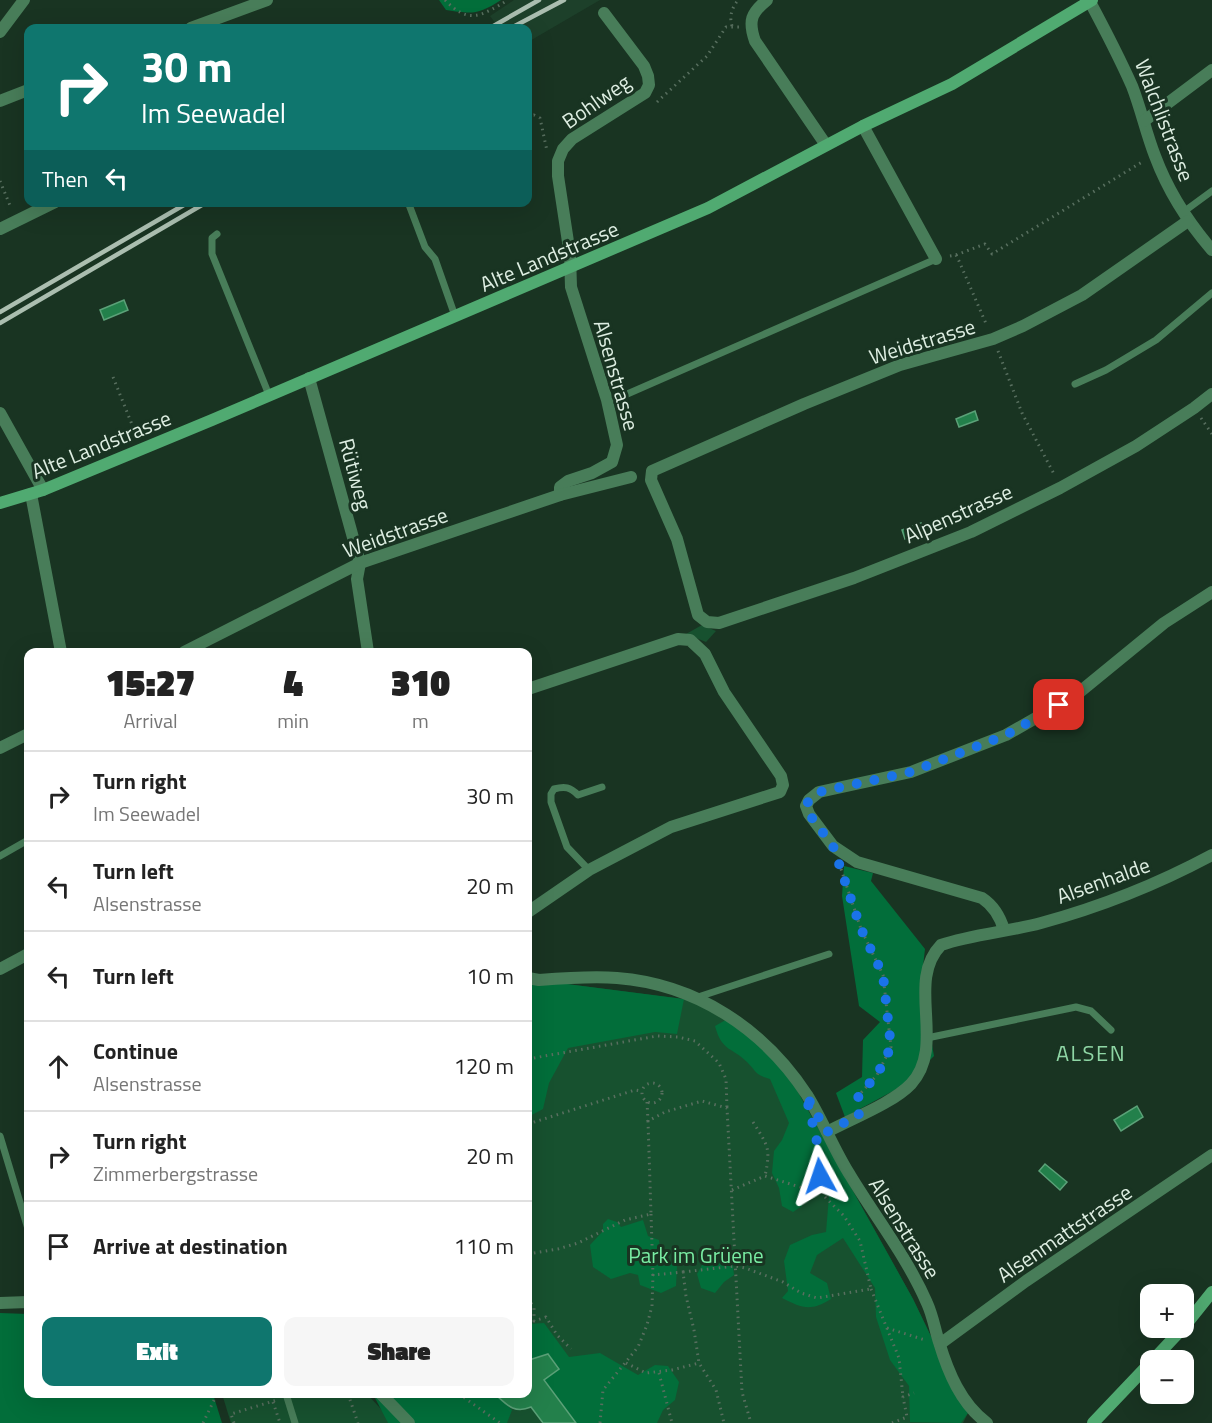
<!DOCTYPE html>
<html lang="en">
<head>
<meta charset="utf-8">
<style>
  :root { --surface:#fff; --page:#f6f6f6; --text:#222; --muted:#767676; --line:#e0e0e0; --accent:#0f766e }
  body { margin:0; font-family:"Titillium Web",sans-serif; background:var(--page); color:var(--text); height:100vh; display:flex; flex-direction:column; font-size:22px; white-space:nowrap }
  * { box-sizing:border-box; margin:0 }
  p { font-size:20px; color:var(--muted) }
  .icon { flex:none; width:33px; height:33px; fill:none; stroke:currentColor; stroke-width:2; stroke-linecap:round; stroke-linejoin:round }
  .map { position:relative; flex:1; overflow:hidden }
  .sheet { position:absolute; left:24px; top:648px; width:508px; height:750px; display:flex; flex-direction:column; background:var(--surface); border-radius:12px; box-shadow:0 6px 24px #0002 }
  .sheet>* { flex:none }
  .top-card { position:absolute; left:24px; top:24px; width:508px; height:183px; border-radius:12px; box-shadow:0 6px 24px #0002; background:#0f766e; color:#fff; overflow:hidden }
  .fabs { position:absolute; left:1140px; top:1284px; display:grid; gap:12px }
  .fabs a { display:grid; place-items:center; width:54px; height:54px; border-radius:12px; background:var(--surface); box-shadow:0 6px 24px #0002; font-size:30px }
  .pin { position:absolute; display:grid; place-items:center; width:51px; height:51px; color:#fff; margin:-26px; border-radius:12px; box-shadow:0 3px 9px #0006 }
  .me { position:absolute; width:66px; margin:-33px; rotate:355deg; stroke-linejoin:round; filter:drop-shadow(0 0 4px #0008) }
  .turn { display:flex; align-items:center; gap:21px; height:126px; padding:0 18px; font-size:27px }
  .turn .icon { width:78px; height:78px; stroke-width:2.5 }
  .turn b { display:block; font-size:42px; line-height:51px }
  .then { display:flex; align-items:center; height:57px; padding:0 18px; background:#0003; gap:12px; font-size:22px }
  .eta { display:flex; justify-content:space-evenly; align-items:center; height:102px; text-align:center }
  .eta b { font-size:36px; font-weight:800; line-height:42px }
  .cta { display:flex; gap:12px; margin-top:auto; padding:12px 18px }
  .cta a { flex:1; height:69px; border-radius:12px; background:var(--accent); color:#fff; font-size:24px; font-weight:800; line-height:69px; text-align:center }
  .cta a+a { background:var(--page); color:var(--text) }
  ul { padding:0; list-style:none }
  li { display:flex; align-items:center; gap:18px; height:90px; padding:0 18px; border-top:2px solid var(--line) }
  li div { flex:1 }
  li b { display:block; font-size:22px }
  li em { font-style:normal }
  .map>svg:first-child { display:block }
</style>
</head>
<body>
<div class="map">
<svg width="1212" height="1423" viewBox="0 0 1212 1423">
  <rect width="100%" height="100%" fill="#193422"/>
  <polygon fill="#1d402a" points="514,0 600,0 528,42 528,28 499,28 490,16"/>
  <g fill="#17512f">
    <polygon points="702,625 716,631 706,642 686,634"/>
    <polygon points="528,979 714,1003 779,1058 913,1299 968,1413 963,1423 429,1423 528,1394"/>
    <polygon points="222,1394 367,1394 394,1423 231,1423"/>
  </g>
  <g fill="#026e3a">
    <path d="M 439,0 L 501,0 C 478,15 472,14 446,10 Z"/>
    <polygon points="844,866 873,873 871,881 925,949 921,984 934,1056 906,1084 845,1117 836,1093 862,1077 863,1040 880,1022 859,1006 842,896"/>
    <polygon points="528,979 684,999 677,1034 655,1032 568,1048 549,1083 543,1109 528,1117"/>
    <path d="M 731,1017 L 779,1058 L 913,1299 L 968,1413 L 961,1423 L 910,1422 L 909,1386 L 890,1360 L 876,1317 L 875,1288 L 843,1238 L 817,1255 L 810,1273 L 827,1283 L 831,1299 C 810,1312 802,1308 782,1298 L 788,1291 L 784,1261 L 790,1245 L 812,1235 L 826,1232 L 829,1196 L 815,1185 L 801,1193 L 802,1206 L 793,1212 L 782,1206 L 779,1188 L 772,1173 L 774,1151 L 782,1140 L 789,1123 L 770,1079 C 754,1074 758,1073 747,1062 C 732,1047 722,1052 715,1026 Z"/>
    <polygon points="608,1219 617,1222 621,1227 643,1220 648,1236 659,1240 661,1263 675,1262 677,1267 676,1286 661,1293 640,1285 638,1275 630,1273 611,1279 593,1267 590,1245 603,1231 603,1224"/>
    <polygon points="718,1249 732,1258 734,1275 724,1282 715,1293 701,1288 697,1274 707,1256"/>
    <polygon points="0,1313 28,1314 28,1394 213,1394 222,1423 0,1423"/>
    <polygon points="544,1323 569,1357 600,1353 638,1375 655,1365 668,1366 679,1382 675,1400 663,1410 657,1423 576,1423 544,1380 559,1368 548,1354 529,1360 528,1357 528,1324"/>
    <polygon points="373,1394 495,1394 512,1410 507,1423 388,1423"/>
  </g>
  <g fill="#23804b" stroke="#5ba178" stroke-width="1.5">
    <polygon points="124,300 128,310 104,320 100,310"/>
    <polygon points="975,411 978,420 959,427 956,419"/>
    <polygon points="921,523 924,532 905,539 902,530"/>
    <polygon points="1137,1106 1143,1117 1121,1131 1114,1120"/>
    <polygon points="1045,1164 1067,1182 1060,1190 1039,1171"/>
    <path d="M 548,1354 L 559,1369 L 544,1380 L 576,1423 L 543,1423 L 531,1407 C 514,1414 507,1405 495,1394 L 528,1394 L 528,1357 L 529,1360 Z"/>
  </g>
  <g fill="none" stroke-linecap="round" stroke-linejoin="round">
    <g stroke="#586f5f" stroke-width="3" stroke-dasharray="1.5 4.5" stroke-linecap="butt">
      <path d="M 445,0 C 469,25 481,16 508,0"/>
      <path d="M 732,26 C 729,16 732,8 738,0"/>
      <polyline points="657,102 707,56 726,27 739,27"/>
      <polyline points="528,117 534,115 540,118 547,151"/>
      <polyline points="0,181 11,208"/>
      <polyline points="956,255 985,244 992,254 1142,162"/>
      <polyline points="950,256 956,255 959,261 987,326"/>
      <polyline points="998,351 1022,413 1055,476"/>
      <polyline points="113,377 137,437"/>
      <polyline points="1201,418 1212,434"/>
      <polyline points="841,869 861,929 883,975 891,1047 877,1075 859,1095 857,1101"/>
      <polyline points="528,1059 657,1036 678,1037 695,1041 719,1063 726,1079 727,1108"/>
      <circle cx="652" cy="1093" r="10"/>
      <polyline points="647,1102 648,1121"/>
      <path d="M 753,1122 C 768,1146 771,1148 765,1176"/>
      <polyline points="528,1124 635,1090 641,1091"/>
      <polyline points="732,1190 765,1176 822,1194"/>
      <polyline points="651,1214 653,1275"/>
      <polyline points="528,1254 558,1249 578,1243 625,1220 651,1214 648,1121 665,1112 702,1101 727,1108 742,1392 751,1423"/>
      <polyline points="683,1272 735,1266 745,1268 783,1282 801,1293 817,1298 871,1289 860,1241 844,1216 822,1194 818,1148"/>
      <polyline points="871,1289 899,1358 903,1397"/>
      <polyline points="528,1298 534,1308 534,1321 546,1317 557,1335 571,1349"/>
      <polyline points="887,1328 925,1340"/>
      <polyline points="626,1363 646,1373 672,1370 699,1363"/>
      <polyline points="659,1373 672,1423"/>
      <polyline points="348,1394 358,1423"/>
      <polyline points="459,1394 500,1423"/>
      <polyline points="273,1402 280,1423"/>
      <polyline points="203,1423 217,1394"/>
      <polyline points="234,1423 231,1414 277,1400"/>
      <polyline points="600,1423 603,1390 638,1347 647,1325 652,1306 653,1275 683,1272 686,1296 694,1330 699,1363 716,1390 724,1423"/>
      <polyline points="892,1423 907,1417 903,1397 914,1393"/>
    </g>
    <g stroke="#487d59" stroke-width="7">
      <polyline points="408,202 425,247 435,259 455,316"/>
      <polyline points="1182,213 1212,191"/>
      <polyline points="217,234 212,238 212,254 269,395"/>
      <polyline points="1075,384 1106,370 1156,340 1212,293"/>
      <polyline points="607,400 625,395 936,259"/>
      <polyline points="0,856 28,840"/>
      <path d="M 589,870 L 567,847 L 551,802 L 551,794 L 554,789 C 565,786 570,787 578,795 L 602,787"/>
      <polyline points="698,997 829,954"/>
      <polyline points="927,1038 1076,1007 1091,1011 1111,1030"/>
      <polyline points="0,1136 28,1229"/>
      <polyline points="286,1394 295,1423"/>
    </g>
    <g stroke="#487d59" stroke-width="12">
      <path d="M 767,0 C 751,13 748,21 755,41 L 826,145"/>
      <path d="M 1089,0 C 1104,28 1119,57 1132,86 C 1141,109 1146,133 1155,156 C 1168,191 1187,221 1212,250"/>
      <polyline points="191,28 267,0"/>
      <polyline points="0,101 28,90"/>
      <polyline points="1144,121 1212,70"/>
      <polyline points="863,126 936,259"/>
      <polyline points="1188,221 1082,295 1023,326 993,339 900,365 804,404 652,471 651,480 677,539 698,615 707,622 719,623 854,578 971,532 1060,488 1136,446 1194,408 1212,394"/>
      <polyline points="0,229 55,202"/>
      <polyline points="309,378 360,563 357,579 368,652"/>
      <polyline points="0,413 43,490"/>
      <polyline points="31,494 61,652"/>
      <polyline points="560,495 560,487 568,481 592,473 612,462 617,445 607,400 571,287 570,255 558,176 558,161 563,149 572,139 645,93 649,85 648,76 644,66 604,13"/>
      <polyline points="184,652 360,563 560,495 631,477"/>
      <polyline points="528,689 678,639 690,640 705,654 724,692 781,776 783,785 780,792 671,827 589,870 528,912"/>
      <polyline points="0,748 28,734"/>
      <path d="M 1004,930 C 1000,916 994,906 982,898 L 857,862 L 833,846 L 809,814 L 806,806 L 809,800 L 819,792 L 911,772 L 1006,735 L 1076,695 L 1164,623 L 1212,592"/>
      <polyline points="0,969 28,954"/>
      <path d="M 528,978 L 539,980 C 565,978 591,976 617,978 C 696,984 764,1029 807,1095 C 823,1121 834,1150 850,1175 C 876,1218 907,1257 927,1303 C 933,1316 935,1330 939,1342 C 948,1372 961,1404 987,1423"/>
      <path d="M 827,1132 C 851,1119 893,1103 911,1084 C 947,1045 905,982 941,945 C 973,934 1008,932 1041,923 C 1100,907 1158,884 1212,855"/>
      <polyline points="940,1344 1026,1281 1212,1155"/>
    </g>
    <g stroke="#487d59" stroke-width="12">
      <polyline points="0,32 24,0"/>
      <polyline points="0,1303 28,1302"/>
      <polyline points="381,1394 409,1423"/>
    </g>
    <g stroke="#50aa71" stroke-width="12">
      <polyline points="0,503 43,490 212,420 708,208 863,126 952,84 1092,0"/>
      <polyline points="1184,1327 1212,1292"/>
      <polyline points="1153,1360 1183,1328"/>
      <polyline points="1093,1423 1150,1363"/>
    </g>
    <g stroke="#abbeb0" stroke-width="4.5">
      <polyline points="490,28 539,0"/>
      <polyline points="511,28 564,0"/>
      <polyline points="0,312 189,202"/>
      <polyline points="0,323 207,202"/>
    </g>
  </g>
  <g fill="none" stroke-linecap="round" stroke-linejoin="round">
    <polyline stroke="#1a73e8" stroke-width="10" stroke-dasharray="0 18" points="820,1176 817,1142 806,1095 827,1132 859,1115 856,1104 859,1095 877,1075 891,1047 883,975 861,929 833,846 809,814 806,806 809,800 819,792 911,772 1006,735 1059,705"/>
  </g>
  <g text-anchor="middle" dominant-baseline="central" stroke-width="6" stroke-linejoin="round" paint-order="stroke">
    <g font-size="21" fill="#deeee2" stroke="#193422">
      <text transform="translate(596 101) rotate(-35)">Bohlweg</text>
      <text transform="translate(1165 120) rotate(69)">Walchlistrasse</text>
      <text transform="translate(549 256) rotate(-23)">Alte Landstrasse</text>
      <text transform="translate(922 341) rotate(-17)">Weidstrasse</text>
      <text transform="translate(617 375) rotate(74)">Alsenstrasse</text>
      <text transform="translate(101 444) rotate(-22)">Alte Landstrasse</text>
      <text transform="translate(356 474) rotate(75)">Rütiweg</text>
      <text transform="translate(958 513) rotate(-24)">Alpenstrasse</text>
      <text transform="translate(395 532) rotate(-20)">Weidstrasse</text>
      <text transform="translate(1103 880) rotate(-20)">Alsenhalde</text>
      <text transform="translate(905 1228) rotate(58)">Alsenstrasse</text>
      <text transform="translate(1064 1233) rotate(-34)">Alsenmattstrasse</text>
    </g>
    <g font-size="21" fill="#79eda3" stroke="#193422">
      <text x="696" y="1255">Park im Grüene</text>
    </g>
    <g font-size="22" letter-spacing="1.5" fill="#8fd6a5" stroke="#193422">
      <text x="1091" y="1053">ALSEN</text>
    </g>
  </g>
</svg>
<div class="fabs">
<a>+</a>
<a>−</a>
</div>
<div class="pin" style="left:1059px;top:705px;background:#d93025"><svg class="icon" aria-label="arrive" viewBox="0 0 24 24"><path d="M6 21V4h12l-3 4 3 4H6"/></svg></div>
<svg class="me" style="left:820px;top:1176px" viewBox="-20 -20 40 40"><path d="M0-17L14 15 0 8-14 15z" fill="#1a73e8" stroke="#fff" stroke-width="4"/></svg>
<div class="top-card">
<div class="turn"><svg class="icon" aria-label="right" viewBox="0 0 24 24"><path d="M7 20v-9h11M14 6l5 5-5 5"/></svg><div><b>30 m</b>Im Seewadel</div></div>
<div class="then">Then<svg class="icon" aria-label="left" viewBox="0 0 24 24"><path d="M17 20v-9H6M10 6l-5 5 5 5"/></svg></div>
</div>
<section class="sheet">
<div class="eta">
<div><b>15:27</b><p>Arrival</p></div>
<div><b>4</b><p>min</p></div>
<div><b>310</b><p>m</p></div>
</div>
<ul>
<li><svg class="icon" aria-label="right" viewBox="0 0 24 24"><path d="M7 20v-9h11M14 6l5 5-5 5"/></svg><div><b>Turn right</b><p>Im Seewadel</p></div><em>30 m</em></li>
<li><svg class="icon" aria-label="left" viewBox="0 0 24 24"><path d="M17 20v-9H6M10 6l-5 5 5 5"/></svg><div><b>Turn left</b><p>Alsenstrasse</p></div><em>20 m</em></li>
<li><svg class="icon" aria-label="left" viewBox="0 0 24 24"><path d="M17 20v-9H6M10 6l-5 5 5 5"/></svg><div><b>Turn left</b></div><em>10 m</em></li>
<li><svg class="icon" aria-label="ahead" viewBox="0 0 24 24"><path d="M12 20V5M6 11l6-6 6 6"/></svg><div><b>Continue</b><p>Alsenstrasse</p></div><em>120 m</em></li>
<li><svg class="icon" aria-label="right" viewBox="0 0 24 24"><path d="M7 20v-9h11M14 6l5 5-5 5"/></svg><div><b>Turn right</b><p>Zimmerbergstrasse</p></div><em>20 m</em></li>
<li><svg class="icon" aria-label="arrive" viewBox="0 0 24 24"><path d="M6 21V4h12l-3 4 3 4H6"/></svg><div><b>Arrive at destination</b></div><em>110 m</em></li>
</ul>
<div class="cta"><a>Exit</a><a>Share</a></div>
</section>
</div>
</body>
</html>
